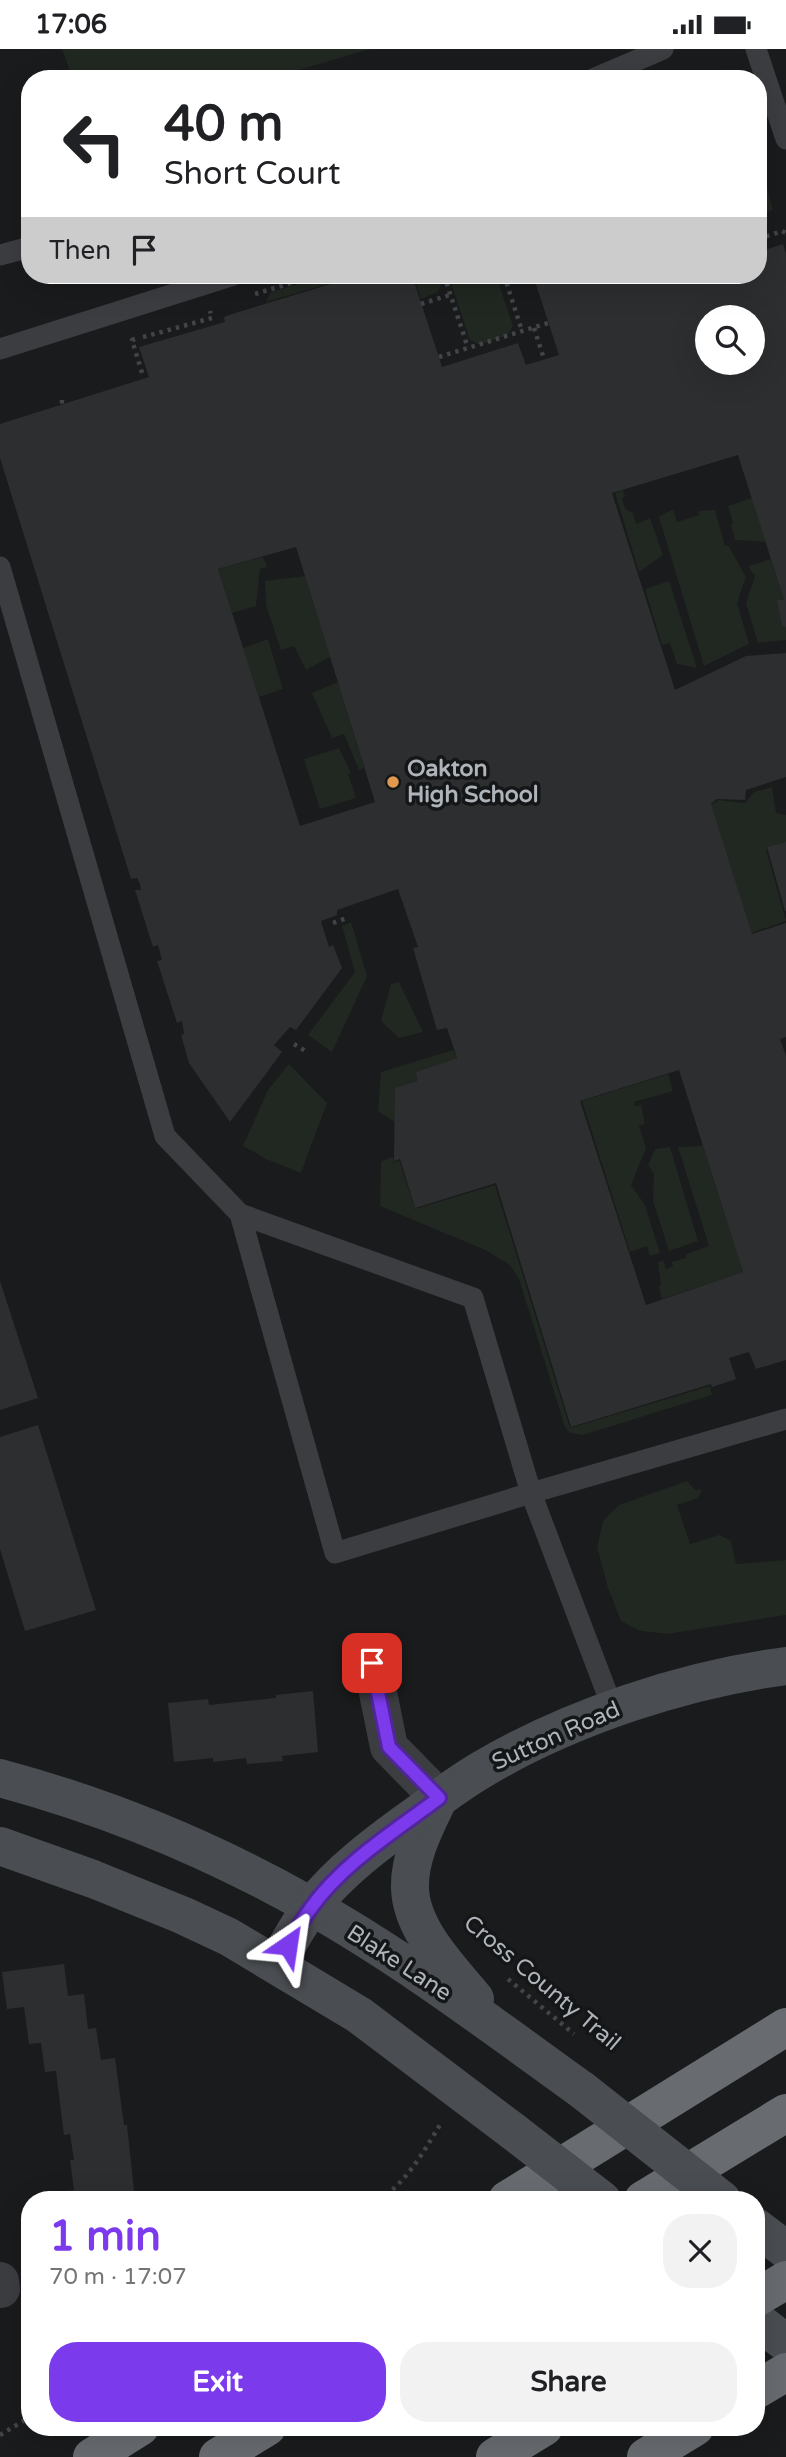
<!DOCTYPE html>
<html lang="en">
<head>
<meta charset="utf-8">
<style>
  :root { --surface:#fff; --page:#f2f2f2; --text:#202124; --muted:#757577; --accent:#7c3aed }
  body { margin:0; font-family:"Varela Round",sans-serif; background:var(--page); color:var(--text); height:100vh; display:flex; flex-direction:column; font-size:26px; white-space:nowrap }
  * { box-sizing:border-box; margin:0 }
  p { font-size:23px; color:var(--muted) }
  .icon { flex:none; width:38px; height:38px; fill:none; stroke:currentColor; stroke-width:2; stroke-linecap:round; stroke-linejoin:round }
  .map { position:relative; flex:1; overflow:hidden }
  .drawer { position:absolute; left:21px; top:2142px; width:744px; height:245px; display:flex; flex-direction:column; background:var(--surface); border-radius:28px; box-shadow:0 7px 28px #0002 }
  .drawer>* { flex:none }
  .top-card { position:absolute; left:21px; top:21px; width:746px; height:214px; border-radius:28px; box-shadow:0 7px 28px #0002; background:#fff; color:var(--text); overflow:hidden }
  .controls { position:absolute; left:695px; top:256px; display:grid; gap:14px }
  .controls a { display:grid; place-items:center; width:70px; height:70px; border-radius:50%; background:var(--surface); box-shadow:0 7px 28px #0002; font-size:35px }
  .pin { position:absolute; display:grid; place-items:center; width:60px; height:60px; color:#fff; margin:-30px; border-radius:14px; box-shadow:0 4px 10px #0006 }
  .me { position:absolute; width:77px; margin:-38px; rotate:32deg; stroke-linejoin:round; filter:drop-shadow(0 0 5px #0008) }
  .turn { display:flex; align-items:center; gap:24px; height:147px; padding:0 28px; font-size:32px }
  .turn .icon { width:91px; height:91px; stroke-width:2.5 }
  .turn b { display:block; font-size:49px; line-height:60px }
  .then { display:flex; align-items:center; height:66px; padding:0 28px; background:#0003; gap:14px; font-size:26px }
  .round { display:grid; place-items:center; flex:none; width:74px; height:74px; border-radius:28px; background:var(--page) }
  .head { display:flex; align-items:center; justify-content:space-between; height:119px; padding:0 28px }
  h1 { font-size:42px; font-weight:800; line-height:52px; color:var(--accent) }
  .primary-button { display:flex; gap:14px; margin-top:auto; padding:14px 28px }
  .primary-button a { flex:1; height:80px; border-radius:28px; background:var(--accent); color:#fff; font-size:28px; font-weight:800; line-height:80px; text-align:center }
  .primary-button a+a { background:var(--page); color:var(--text) }
  .status { display:flex; justify-content:space-between; align-items:center; height:49px; padding:0 35px; background:var(--surface); direction:ltr }
  .status svg { height:19px; fill:currentColor }
  .map>svg:first-child { display:block }
</style>
</head>
<body>
<div class="status"><b>17:06</b><svg viewBox="0 0 49 12"><path d="M0 12V9h3v3zM5 12V6h3v6zM10 12V3h3v9zM15 12V0h3v12zM26 1h20v11H26zM47 4h2v5h-2z"/></svg></div>
<div class="map">
<svg width="786" height="2408" viewBox="0 0 786 2408">
  <rect width="100%" height="100%" fill="#1a1b1c"/>
  <g fill="#212721">
    <polygon points="62,0 370,0 268,30 73,30"/>
    <polygon points="758,105 773,161 758,166"/>
    <polygon points="329,226 350,226 351,228 266,253 271,243"/>
    <polygon points="413,226 438,226 441,236 438,243 421,250"/>
    <polygon points="448,226 496,226 513,277 508,286 480,296 470,291"/>
    <polygon points="623,441 625,448 622,449 625,460 633,464 636,475 650,469 663,506 639,523 615,444"/>
    <polygon points="752,449 766,493 735,491 731,475 733,474 728,457"/>
    <polygon points="673,460 677,473 699,466 699,462 715,461 725,497 728,496 746,528 737,554 749,595 704,617 659,468"/>
    <polygon points="263,508 267,518 260,520 256,557 232,564 218,520"/>
    <polygon points="771,510 784,551 777,551 782,577 786,578 786,591 758,594 746,554 755,527 748,517"/>
    <polygon points="305,527 330,608 306,621 294,597 281,601 266,556 265,532"/>
    <polygon points="669,532 697,619 677,615 670,594 662,596 645,540"/>
    <polygon points="268,590 283,640 259,648 243,599"/>
    <polygon points="338,633 364,719 359,721 344,685 332,689 312,644"/>
    <polygon points="339,699 351,724 348,725 356,749 320,760 304,710"/>
    <polygon points="772,738 776,764 786,766 786,793 766,800 786,872 751,884 711,756 719,751 745,754 754,743"/>
    <polygon points="351,873 367,927 332,1003 308,986 355,923 342,877"/>
    <polygon points="399,933 423,983 399,989 381,972 391,935"/>
    <polygon points="453,1001 457,1009 416,1023 417,1032 395,1039 395,1073 378,1062 381,1023"/>
    <polygon points="289,1015 327,1054 301,1124 266,1110 243,1097 268,1041"/>
    <polygon points="668,1025 673,1042 634,1053 635,1057 641,1056 645,1075 639,1077 646,1099 631,1136 645,1156 660,1204 650,1207 647,1197 630,1203 582,1052"/>
    <polygon points="703,1097 743,1223 662,1250 659,1238 661,1236 658,1213 663,1211 666,1220 673,1217 671,1213 686,1209 686,1205 709,1197 678,1098"/>
    <polygon points="670,1098 698,1192 669,1202 653,1152 654,1125 648,1116 655,1100"/>
    <polygon points="393,1108 394,1114 399,1111 415,1160 495,1136 570,1379 710,1337 712,1346 583,1386 570,1384 565,1378 519,1230 510,1216 485,1201 380,1157 381,1112"/>
    <polygon points="687,1432 695,1441 702,1440 698,1449 677,1456 690,1495 719,1486 731,1492 736,1515 786,1511 786,1566 668,1585 640,1582 621,1572 608,1539 597,1498 603,1472 619,1456"/>
  </g>
  <g fill="#2d2e30" fill-rule="evenodd">
    <path d="M 783,195 L 786,205 L 786,578 L 782,577 L 777,551 L 784,551 L 738,406 L 612,444 L 675,641 L 746,607 L 786,604 L 786,728 L 746,741 L 745,751 L 717,750 L 711,755 L 752,885 L 786,874 L 786,988 L 780,990 L 786,1007 L 786,1311 L 756,1320 L 749,1303 L 729,1309 L 736,1330 L 712,1338 L 711,1335 L 571,1378 L 496,1134 L 415,1159 L 400,1110 L 394,1112 L 395,1039 L 417,1032 L 416,1023 L 457,1009 L 447,979 L 437,981 L 413,899 L 418,898 L 398,840 L 337,861 L 337,866 L 321,872 L 329,898 L 333,896 L 342,919 L 296,981 L 290,978 L 274,996 L 282,1003 L 230,1073 L 189,1014 L 181,986 L 184,985 L 182,972 L 177,974 L 157,912 L 162,911 L 158,896 L 153,898 L 135,841 L 141,841 L 140,835 L 137,829 L 131,830 L 0,409 L 0,375 L 149,328 L 139,298 L 225,273 L 224,268 L 232,265 L 360,226 L 412,226 L 442,318 L 518,294 L 526,316 L 559,306 L 533,226 L 758,226 L 758,203 ZM 707,268 L 752,268 L 752,313 L 707,313 ZM 296,498 L 375,753 L 300,777 L 218,520 ZM 679,1021 L 743,1223 L 646,1256 L 580,1052 Z"/>
    <polygon points="786,793 786,862 785,862 767,798"/>
    <polygon points="0,1232 38,1349 0,1361"/>
    <polygon points="38,1376 96,1561 25,1582 0,1500 0,1388"/>
    <polygon points="313,1642 318,1703 282,1707 283,1712 247,1715 246,1709 213,1713 213,1709 174,1713 168,1654 208,1650 209,1656 276,1649 276,1646"/>
    <polygon points="64,1915 68,1947 84,1945 88,1980 96,1979 101,2011 115,2009 124,2076 127,2076 135,2151 68,2151 67,2142 74,2141 70,2111 74,2111 70,2085 64,2086 56,2022 45,2023 41,1994 29,1995 24,1958 7,1960 2,1923"/>
  </g>
  <g fill="none" stroke-linecap="round" stroke-linejoin="round">
    <g stroke="#424448" stroke-width="4.5" stroke-dasharray="3.5 5" stroke-linecap="butt">
      <polyline points="758,190 782,182 786,184"/>
      <polyline points="758,202 758,203"/>
      <polyline points="444,226 468,299"/>
      <polyline points="504,226 522,282"/>
      <polyline points="255,245 317,226"/>
      <polyline points="421,255 450,246"/>
      <polyline points="534,279 544,310"/>
      <polyline points="143,288 212,269 210,262"/>
      <polyline points="135,290 132,291 143,327"/>
      <polyline points="439,308 548,274"/>
      <polyline points="62,351 62,355"/>
      <polyline points="333,874 347,869"/>
      <polyline points="294,995 307,1003"/>
      <polyline points="508,1930 574,1985"/>
      <path d="M 379,2151 C 407,2133 424,2102 441,2074"/>
      <polyline points="0,2386 30,2368"/>
    </g>
    <g stroke="#3c3d41" stroke-width="21">
      <polyline points="756,0 786,90"/>
      <polyline points="593,30 663,0"/>
      <polyline points="0,206 30,198"/>
      <polyline points="0,300 234,226"/>
      <polyline points="0,518 165,1087 240,1165 335,1504 531,1444 786,1370"/>
      <polyline points="240,1165 473,1249 531,1444 613,1660"/>
    </g>
    <g stroke="#3c3d41" stroke-width="38">
      <polyline points="372,1614 389,1698 439,1749"/>
      <polyline points="0,2232 1,2240"/>
    </g>
    <g stroke="#4a4d51" stroke-width="38">
      <path d="M 0,1729 C 108,1758 212,1801 309,1856 C 405,1910 493,1977 582,2041"/>
      <path d="M 438,1751 C 425,1778 409,1808 410,1839 C 411,1881 450,1919 475,1950"/>
      <polyline points="0,1797 93,1830 182,1866 229,1888 359,1966 514,2083"/>
      <path d="M 276,1915 C 288,1896 299,1874 312,1857 C 340,1822 376,1795 412,1769 C 434,1753 457,1735 481,1721 C 568,1669 685,1630 786,1617"/>
      <polyline points="756,2178 786,2201"/>
      <polyline points="756,2271 786,2294"/>
    </g>
    <g stroke="#686c71" stroke-width="38">
      <polyline points="507,2151 786,1978"/>
      <polyline points="643,2151 786,2064"/>
      <polyline points="756,2249 786,2231"/>
      <polyline points="756,2341 786,2323"/>
      <polyline points="92,2408 140,2378"/>
      <polyline points="218,2408 267,2378"/>
      <polyline points="495,2408 544,2378"/>
      <polyline points="646,2408 695,2378"/>
    </g>
    <g stroke="#4a4d51" stroke-width="38">
      <polyline points="582,2041 722,2151"/>
      <polyline points="514,2083 602,2151"/>
    </g>
  </g>
  <g fill="none" stroke-linecap="round" stroke-linejoin="round">
    <g stroke="#51269a" stroke-width="18">
      <path id="route" d="M 288,1896 C 295,1884 302,1871 311,1859 C 343,1814 395,1782 439,1749 L 389,1698 L 372,1614"/>
    </g>
    <use href="#route" stroke="#7c3aed" stroke-width="12"/>
  </g>
  <circle fill="#e0994f" stroke="#151617" stroke-width="2.5" cx="393" cy="733" r="7"/>
  <g text-anchor="middle" dominant-baseline="central" stroke-width="7" stroke-linejoin="round" paint-order="stroke">
    <g font-size="23" font-weight="bold" fill="#aeb4ba" stroke="#151617" text-anchor="start">
      <text x="407" y="720">Oakton<tspan x="407" dy="26">High School</tspan></text>
    </g>
    <g font-size="23" fill="#aeb4ba" stroke="#151617">
      <text transform="translate(556 1687) rotate(-24)">Sutton Road</text>
      <text transform="translate(399 1914) rotate(33)">Blake Lane</text>
      <text transform="translate(542 1934) rotate(40)">Cross County Trail</text>
    </g>
  </g>
</svg>
<div class="controls">
<a><svg class="icon" aria-label="search" viewBox="0 0 24 24"><circle cx="10" cy="10" r="6"/><path d="M15 15l6 6"/></svg></a>
</div>
<div class="pin" style="left:372px;top:1614px;background:#d93025"><svg class="icon" aria-label="arrive" viewBox="0 0 24 24"><path d="M6 21V4h12l-3 4 3 4H6"/></svg></div>
<svg class="me" style="left:288px;top:1896px" viewBox="-20 -20 40 40"><path d="M0-17L14 15 0 8-14 15z" fill="#7c3aed" stroke="#fff" stroke-width="4"/></svg>
<div class="top-card">
<div class="turn"><svg class="icon" aria-label="left" viewBox="0 0 24 24"><path d="M17 20v-9H6M10 6l-5 5 5 5"/></svg><div><b>40 m</b>Short Court</div></div>
<div class="then">Then<svg class="icon" aria-label="arrive" viewBox="0 0 24 24"><path d="M6 21V4h12l-3 4 3 4H6"/></svg></div>
</div>
<section class="drawer">
<div class="head"><div><h1>1 min</h1><p>70 m · 17:07</p></div><a class="round"><svg class="icon" aria-label="close" viewBox="0 0 24 24"><path d="M6 6l12 12M18 6L6 18"/></svg></a></div>
<div class="primary-button"><a>Exit</a><a>Share</a></div>
</section>
</div>
</body>
</html>
